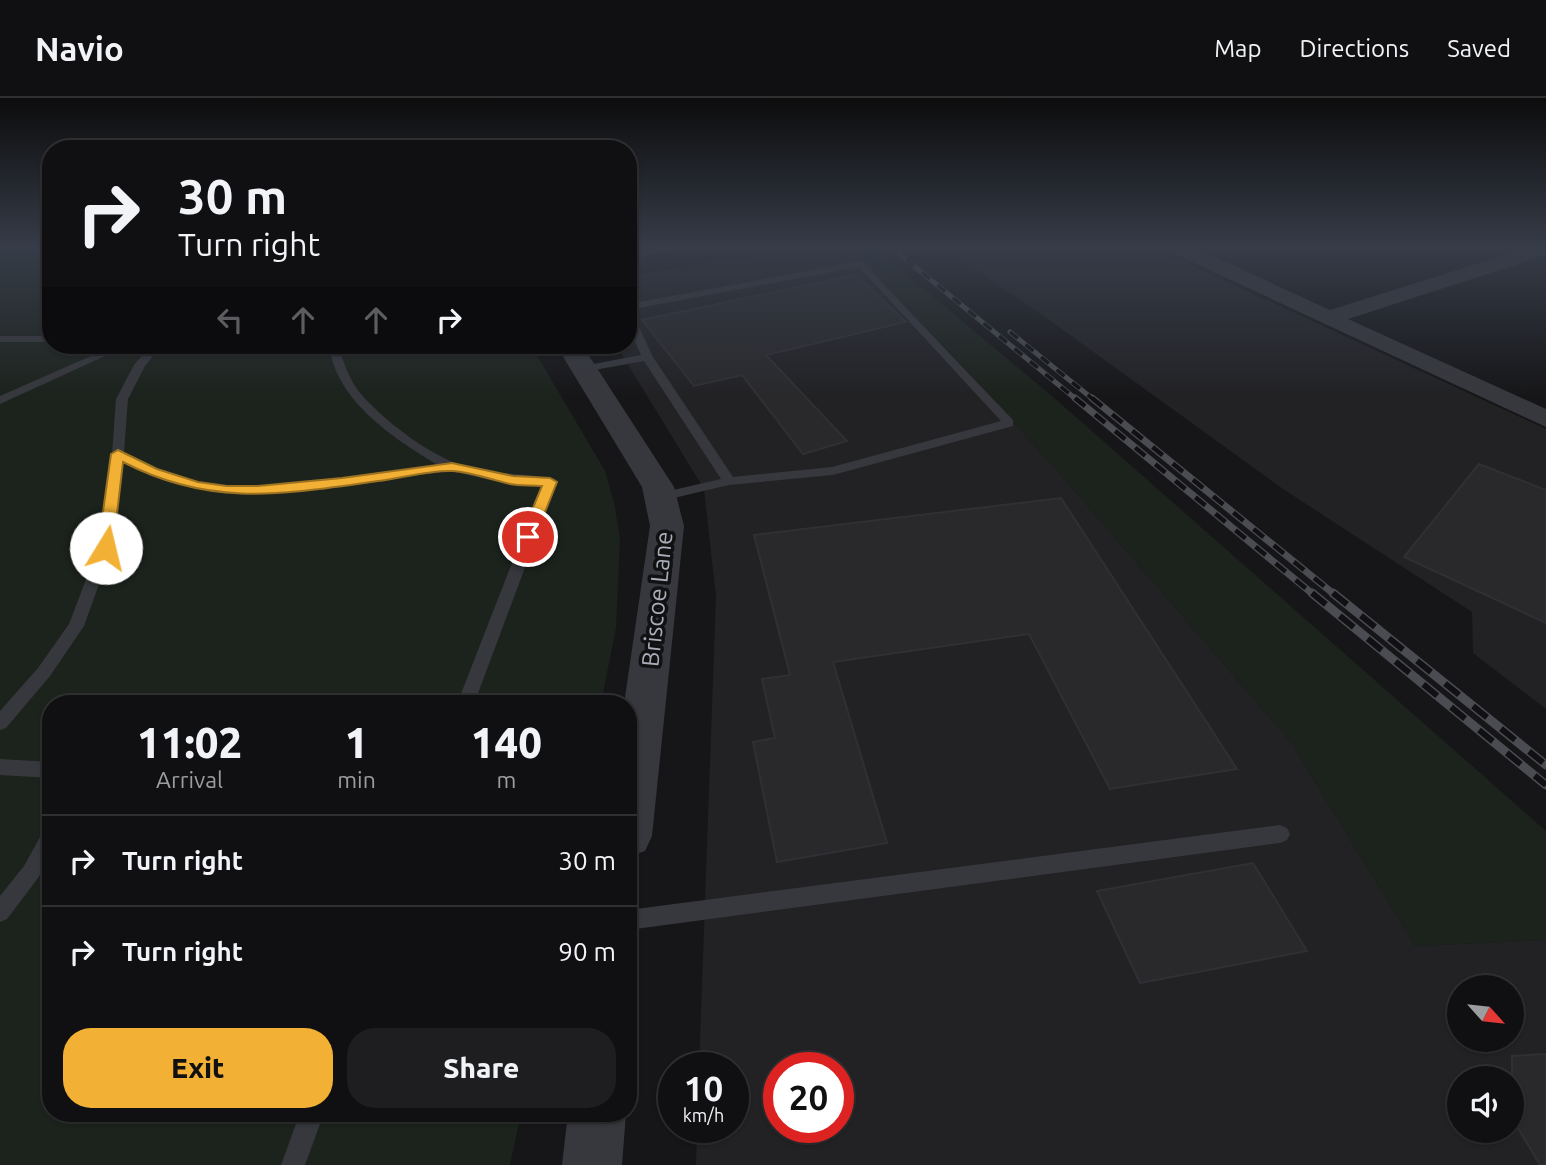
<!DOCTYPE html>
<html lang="en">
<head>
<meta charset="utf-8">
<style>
  :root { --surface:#101012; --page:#1e1e20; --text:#f1f3f6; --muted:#9c9d9f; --line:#303032; --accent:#f2b134 }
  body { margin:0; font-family:Ubuntu,sans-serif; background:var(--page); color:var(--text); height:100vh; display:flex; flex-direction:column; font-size:26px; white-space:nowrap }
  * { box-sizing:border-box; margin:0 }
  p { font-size:23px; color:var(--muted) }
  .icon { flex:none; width:38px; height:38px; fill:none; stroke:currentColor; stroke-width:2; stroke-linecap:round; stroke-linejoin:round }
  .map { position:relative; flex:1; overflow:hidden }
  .side { position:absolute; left:42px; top:597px; width:595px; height:427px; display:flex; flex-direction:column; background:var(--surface); border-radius:28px; box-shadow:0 2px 5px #0004,0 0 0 2px var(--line) }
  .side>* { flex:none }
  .banner { position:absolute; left:42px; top:42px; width:595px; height:214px; border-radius:28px; box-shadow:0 2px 5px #0004,0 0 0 2px var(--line); background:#101012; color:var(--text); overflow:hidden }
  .needle { width:46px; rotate:117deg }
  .controls { position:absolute; left:1447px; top:877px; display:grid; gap:14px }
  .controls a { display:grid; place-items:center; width:77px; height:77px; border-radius:50%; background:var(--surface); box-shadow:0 2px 5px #0004,0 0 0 2px var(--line); font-size:35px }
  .speed { position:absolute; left:658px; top:954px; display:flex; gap:14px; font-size:35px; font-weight:700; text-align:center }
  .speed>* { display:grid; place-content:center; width:91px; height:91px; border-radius:50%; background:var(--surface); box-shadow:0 2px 5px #0004,0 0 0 2px var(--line); line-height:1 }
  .speed small { font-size:18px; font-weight:400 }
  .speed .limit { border:10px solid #d22; background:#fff; color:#111 }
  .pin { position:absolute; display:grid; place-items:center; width:60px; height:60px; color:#fff; margin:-30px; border:4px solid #fff; border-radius:50%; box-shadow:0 2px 7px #0007 }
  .me { position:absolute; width:77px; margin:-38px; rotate:9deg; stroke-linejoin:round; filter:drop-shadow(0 0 5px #0008) }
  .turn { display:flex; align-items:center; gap:24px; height:147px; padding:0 21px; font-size:32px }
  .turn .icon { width:91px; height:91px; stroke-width:2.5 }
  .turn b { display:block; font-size:49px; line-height:60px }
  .lanes { display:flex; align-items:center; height:66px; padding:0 21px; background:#0003; justify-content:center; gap:35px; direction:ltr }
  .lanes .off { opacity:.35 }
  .eta { display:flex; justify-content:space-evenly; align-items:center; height:119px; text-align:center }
  .eta b { font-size:42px; font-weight:800; line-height:49px }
  .button { display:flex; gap:14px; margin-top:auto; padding:14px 21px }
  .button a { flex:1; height:80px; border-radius:28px; background:var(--accent); color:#111; font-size:28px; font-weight:800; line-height:80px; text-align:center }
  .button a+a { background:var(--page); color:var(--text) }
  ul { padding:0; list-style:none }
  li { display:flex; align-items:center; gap:21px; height:91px; padding:0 21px; border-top:2px solid var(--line) }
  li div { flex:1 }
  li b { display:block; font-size:26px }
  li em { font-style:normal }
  header { display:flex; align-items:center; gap:42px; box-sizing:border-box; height:98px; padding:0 35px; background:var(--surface); border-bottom:2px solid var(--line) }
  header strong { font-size:33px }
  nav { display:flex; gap:38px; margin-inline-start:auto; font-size:24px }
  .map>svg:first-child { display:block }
</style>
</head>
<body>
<header>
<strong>Navio</strong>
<nav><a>Map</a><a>Directions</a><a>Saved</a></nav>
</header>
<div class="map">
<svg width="1546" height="1067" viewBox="0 0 1546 1067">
  <rect width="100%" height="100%" fill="#161618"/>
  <g fill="#222225" fill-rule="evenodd">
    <path d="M 803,149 L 854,149 L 1058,373 L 1291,644 L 1415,848 L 1546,842 L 1546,1067 L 696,1067 L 697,1029 L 733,1029 L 733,970 L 699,969 L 716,499 L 704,391 L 616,247 L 628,247 L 628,178 ZM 1460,889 L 1512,889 L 1512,942 L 1460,942 ZM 779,970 L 838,970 L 838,1029 L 779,1029 ZM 1460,980 L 1512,980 L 1512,1032 L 1460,1032 Z"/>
    <polygon points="944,149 1152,149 1546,331 1546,611 1473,555 1472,514 1283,391 1052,224"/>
  </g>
  <g fill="#1c231d">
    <polygon points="0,149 51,149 51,247 531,247 605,373 614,404 620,441 616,530 601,605 51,606 51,1015 521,1015 510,1067 0,1067"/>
    <polygon points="854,149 874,149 1060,305 1546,733 1546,842 1415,848 1291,644 1058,373"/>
  </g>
  <g fill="#29292c" stroke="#303034" stroke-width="2">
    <polygon points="856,177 906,224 766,257 847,343 803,356 742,277 694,288 642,222"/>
    <polygon points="1479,366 1546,392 1546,525 1404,459"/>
    <polygon points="1061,400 1237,671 1110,691 1029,536 833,564 887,745 777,764 753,644 775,640 762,581 790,577 754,437"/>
    <polygon points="1253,765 1307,853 1140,885 1097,793"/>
    <polygon points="1546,956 1546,1067 1540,1067 1512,1020 1512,958"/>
  </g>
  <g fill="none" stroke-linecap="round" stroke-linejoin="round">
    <g fill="#37383d" fill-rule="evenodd">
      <polygon points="664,149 682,149 628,163 628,157"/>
      <polygon points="861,163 1013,322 1013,328 833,377 729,387 661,403 656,402 654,399 656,396 721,381 644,263 583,274 577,271 583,268 641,257 628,228 628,213 633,216 653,259 733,379 832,369 1001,323 859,169 628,212 628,206"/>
      <rect x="0" y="238" width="51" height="6"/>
      <polygon points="116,247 129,247 0,306 0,298"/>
      <path d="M 151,247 L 162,247 L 145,268 L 128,301 L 124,354 C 148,366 173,379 199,384 C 267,397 368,377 438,367 C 393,340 336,303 329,247 L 339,247 C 342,262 348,278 357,291 C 379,320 435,362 470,370 C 498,377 527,375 555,381 L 557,384 L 474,606 L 457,606 L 542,388 L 490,382 L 451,373 L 303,392 L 223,395 L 172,385 L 123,364 L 112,450 L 84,528 L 50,578 L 6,630 L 0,632 L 0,613 L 38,570 L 69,526 L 98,450 L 112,356 L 116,301 L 134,267 Z"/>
      <polygon points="0,661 51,664 51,680 0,677"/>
      <polygon points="1280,727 1287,730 1290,736 1287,742 1280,745 628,832 628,812"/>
      <polygon points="51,729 51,757 38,780 7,821 0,824 0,798 24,768 44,732"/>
      <polygon points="300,1015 324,1015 305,1067 281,1067"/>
    </g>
    <polygon fill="#37383d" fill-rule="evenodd" points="1167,149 1193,149 1330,212 1531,149 1546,149 1546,157 1348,221 1546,311 1546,329 1169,153"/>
    <g fill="#37383d" fill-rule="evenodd">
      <polygon points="556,247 582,247 674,389 684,428 652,738 645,753 628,759 628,606 624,606 650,428 642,389"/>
      <polygon points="568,1015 626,1015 622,1067 562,1067"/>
    </g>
    <g stroke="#4a4c52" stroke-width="5">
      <g id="rail-far2">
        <polyline points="891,149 1077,302"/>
        <polyline points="1010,234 1094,302"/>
      </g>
    </g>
    <g stroke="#4a4c52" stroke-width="7">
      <g id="rail-far1">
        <polyline points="1075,300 1314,497"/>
        <polyline points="1092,300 1335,497"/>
      </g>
    </g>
    <g stroke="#4a4c52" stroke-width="9">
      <g id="rail">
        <polyline points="1312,495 1546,687"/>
        <polyline points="1333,495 1546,667"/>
      </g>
    </g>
    <use href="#rail-far2" stroke="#111113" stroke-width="3.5" stroke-dasharray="10" stroke-linecap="butt"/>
    <use href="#rail-far1" stroke="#111113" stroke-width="4.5" stroke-dasharray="13" stroke-linecap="butt"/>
    <use href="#rail" stroke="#111113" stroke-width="6" stroke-dasharray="18" stroke-linecap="butt"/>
  </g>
  <linearGradient id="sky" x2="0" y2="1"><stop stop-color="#0c0c0d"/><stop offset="0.5" stop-color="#363c48"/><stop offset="1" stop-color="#363c48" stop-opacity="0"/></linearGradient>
  <rect width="1546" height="299" fill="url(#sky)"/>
  <path fill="#f2b134" stroke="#9d7322" stroke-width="2" d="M 118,352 L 157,371 L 198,384 L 227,388 L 258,388 L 342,380 L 452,365 L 513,378 L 550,380 L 557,384 L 535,439 L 528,444 L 521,439 L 542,388 C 531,387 520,388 510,386 C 491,382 472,374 453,373 C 429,372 402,380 378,383 C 284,396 212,410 123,364 L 113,450 L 106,455 L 98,450 L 111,356 Z"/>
  <g text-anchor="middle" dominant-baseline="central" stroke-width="7" stroke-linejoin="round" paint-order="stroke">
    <g font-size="24" fill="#a8adb8" stroke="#111113">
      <text transform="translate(657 501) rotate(-84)">Briscoe Lane</text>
    </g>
  </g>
</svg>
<div class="controls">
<a><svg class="needle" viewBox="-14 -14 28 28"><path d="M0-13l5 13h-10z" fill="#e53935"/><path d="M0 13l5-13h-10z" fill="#9c9d9f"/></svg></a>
<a><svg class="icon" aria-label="sound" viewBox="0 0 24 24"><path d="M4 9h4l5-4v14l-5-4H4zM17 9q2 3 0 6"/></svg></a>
</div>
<div class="speed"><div>10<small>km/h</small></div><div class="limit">20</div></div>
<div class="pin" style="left:528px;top:439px;background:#d93025"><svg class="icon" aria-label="arrive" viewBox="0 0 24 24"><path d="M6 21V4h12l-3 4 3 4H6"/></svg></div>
<svg class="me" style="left:106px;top:450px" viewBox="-20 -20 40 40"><circle r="19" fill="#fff"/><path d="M0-13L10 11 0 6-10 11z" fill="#f2b134"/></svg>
<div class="banner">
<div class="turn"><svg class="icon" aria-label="right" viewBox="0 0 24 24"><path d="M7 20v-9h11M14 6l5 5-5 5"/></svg><div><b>30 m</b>Turn right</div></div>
<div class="lanes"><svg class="icon off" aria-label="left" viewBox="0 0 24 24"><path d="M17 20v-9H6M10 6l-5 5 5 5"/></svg><svg class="icon off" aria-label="ahead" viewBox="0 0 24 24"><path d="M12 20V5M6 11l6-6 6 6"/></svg><svg class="icon off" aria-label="ahead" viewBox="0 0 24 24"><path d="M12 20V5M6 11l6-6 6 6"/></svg><svg class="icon" aria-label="right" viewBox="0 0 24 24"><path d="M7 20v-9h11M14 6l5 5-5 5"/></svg></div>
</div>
<section class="side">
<div class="eta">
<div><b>11:02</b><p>Arrival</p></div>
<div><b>1</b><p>min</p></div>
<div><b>140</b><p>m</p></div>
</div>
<ul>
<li><svg class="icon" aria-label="right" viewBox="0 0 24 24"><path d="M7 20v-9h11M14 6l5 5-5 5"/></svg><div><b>Turn right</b></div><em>30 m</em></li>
<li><svg class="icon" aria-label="right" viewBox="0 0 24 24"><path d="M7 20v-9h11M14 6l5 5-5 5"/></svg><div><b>Turn right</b></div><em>90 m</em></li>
</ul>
<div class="button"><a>Exit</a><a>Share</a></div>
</section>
</div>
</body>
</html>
